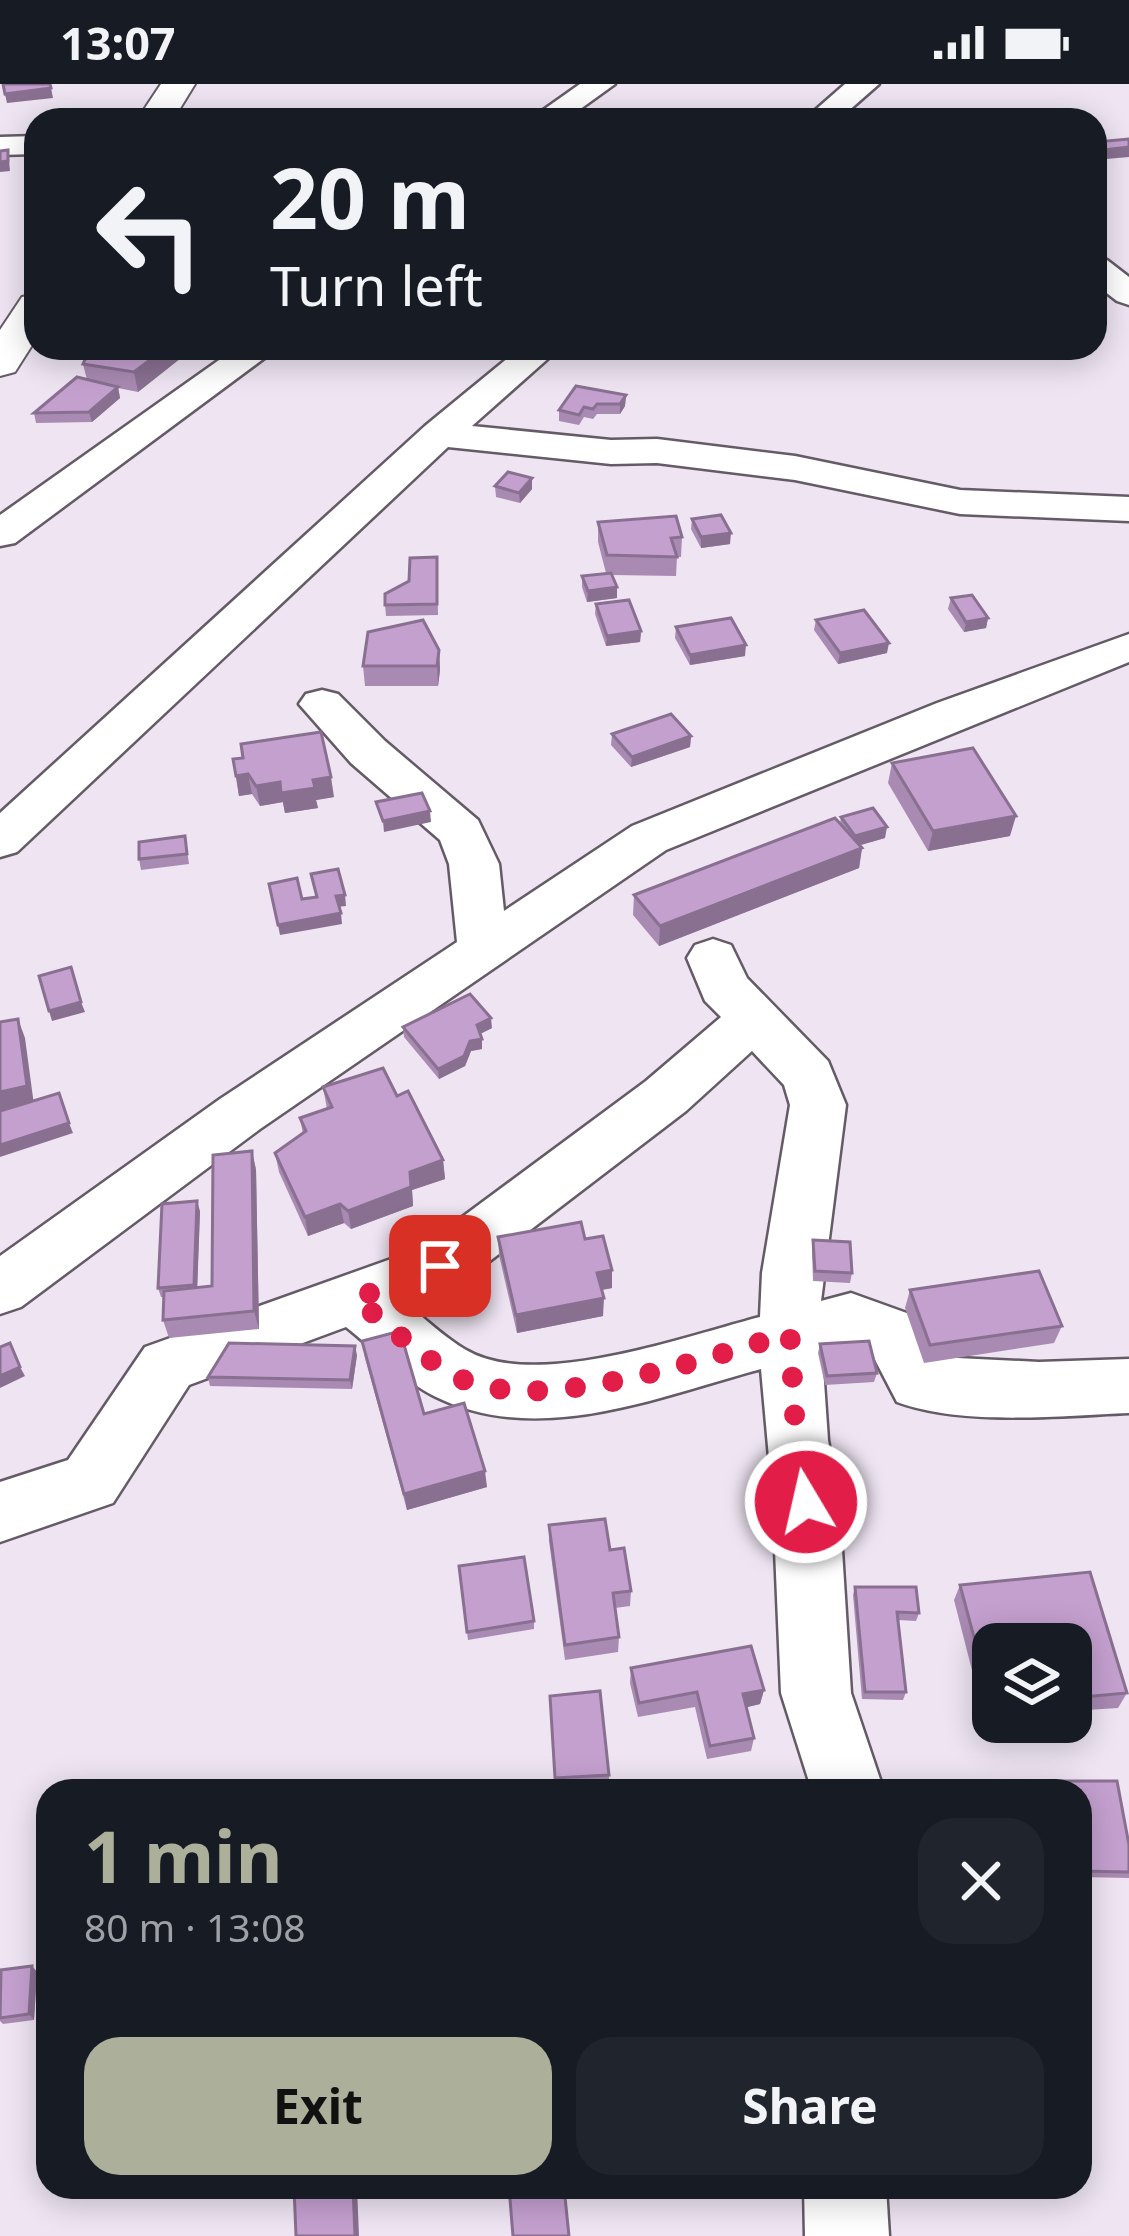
<!DOCTYPE html>
<html lang="en">
<head>
<meta charset="utf-8">
<style>
  :root { --surface:#171b24; --page:#20242c; --text:#f1f3f6; --muted:#9ea1a6; --accent:#acaf9a }
  body { margin:0; font-family:"Noto Sans",sans-serif; background:var(--page); color:var(--text); height:100vh; display:flex; flex-direction:column; font-size:45px; white-space:nowrap }
  * { box-sizing:border-box; margin:0 }
  p { font-size:39px; color:var(--muted) }
  .icon { flex:none; width:66px; height:66px; fill:none; stroke:currentColor; stroke-width:2; stroke-linecap:round; stroke-linejoin:round }
  .map { position:relative; flex:1; overflow:hidden }
  .side { position:absolute; left:36px; top:1695px; width:1056px; height:420px; display:flex; flex-direction:column; background:var(--surface); border-radius:36px; box-shadow:0 6px 30px #0003 }
  .side>* { flex:none }
  .guide { position:absolute; left:24px; top:24px; width:1083px; height:252px; border-radius:36px; box-shadow:0 6px 30px #0003; background:#171b24; color:var(--text); overflow:hidden }
  .fabs { position:absolute; left:972px; top:1539px; display:grid; gap:24px }
  .fabs a { display:grid; place-items:center; width:120px; height:120px; border-radius:24px; background:var(--surface); box-shadow:0 6px 30px #0003; font-size:60px }
  .pin { position:absolute; display:grid; place-items:center; width:102px; height:102px; color:#fff; margin:-51px; border-radius:24px; box-shadow:0 6px 18px #0006 }
  .me { position:absolute; width:132px; margin:-66px; rotate:351deg; stroke-linejoin:round; filter:drop-shadow(0 0 9px #0008) }
  .turn { display:flex; align-items:center; gap:42px; height:252px; padding:0 48px; font-size:54px }
  .turn .icon { width:156px; height:156px; stroke-width:2.5 }
  .turn b { display:block; font-size:84px; line-height:102px }
  .round { display:grid; place-items:center; flex:none; width:126px; height:126px; border-radius:36px; background:var(--page) }
  .headline { display:flex; align-items:center; justify-content:space-between; height:204px; padding:0 48px }
  h1 { font-size:72px; font-weight:700; line-height:90px; color:var(--accent) }
  .action { display:flex; gap:24px; margin-top:auto; padding:24px 48px }
  .action a { flex:1; height:138px; border-radius:36px; background:var(--accent); color:#111; font-size:48px; font-weight:700; line-height:138px; text-align:center }
  .action a+a { background:var(--page); color:var(--text) }
  .status { display:flex; justify-content:space-between; align-items:center; height:84px; padding:0 60px; background:var(--surface); direction:ltr }
  .status svg { height:33px; fill:currentColor }
  .map>svg:first-child { display:block }
</style>
</head>
<body>
<div class="status"><b>13:07</b><svg viewBox="0 0 49 12"><path d="M0 12V9h3v3zM5 12V6h3v6zM10 12V3h3v9zM15 12V0h3v12zM26 1h20v11H26zM47 4h2v5h-2z"/></svg></div>
<div class="map">
<svg width="1129" height="2152" viewBox="0 0 1129 2152">
  <rect width="100%" height="100%" fill="#eee4f2"/>
  <g fill="none" stroke-linecap="round" stroke-linejoin="round">
    <g stroke="#645b66" stroke-width="5">
      <g id="street">
        <polygon points="580,0 615,0 565,36 529,36"/>
        <polygon points="845,0 879,0 838,36 804,36"/>
        <polygon points="36,52 36,70 0,71 0,53"/>
        <polygon points="1095,173 1107,176 1129,193 1129,221 1117,217 1095,200"/>
        <polygon points="236,264 278,264 15,459 0,462 0,431"/>
        <polygon points="520,264 560,264 472,342 611,356 657,355 795,372 960,406 1129,413 1129,437 960,430 795,396 657,379 611,380 448,363 17,768 0,773 0,729 425,342"/>
        <polygon points="1129,550 1129,578 666,766 260,1045 21,1223 0,1230 0,1172 220,1015 457,858 449,780 440,756 351,679 299,620 306,610 322,606 338,610 385,657 478,736 499,780 504,827 632,742 937,619"/>
        <path d="M 713,855 L 731,861 L 747,894 L 828,977 L 846,1021 L 821,1217 L 851,1209 L 915,1232 L 937,1273 L 1039,1278 L 1129,1275 L 1129,1329 C 1059,1332 962,1342 897,1318 L 871,1268 L 851,1261 L 822,1269 L 828,1356 L 839,1418 L 851,1609 L 884,1707 L 812,1707 L 781,1609 L 773,1418 L 761,1285 C 657,1313 538,1364 434,1312 C 402,1296 373,1264 346,1243 L 189,1301 L 113,1419 L 0,1458 L 0,1398 L 68,1376 L 145,1263 L 419,1165 L 646,997 L 721,933 L 705,917 L 687,874 L 695,861 ZM 752,967 L 784,1001 L 790,1021 L 762,1189 L 760,1233 C 686,1252 535,1307 466,1266 C 445,1254 426,1235 406,1220 L 461,1199 L 686,1027 Z"/>
        <polygon points="804,2103 886,2103 889,2152 805,2152"/>
      </g>
    </g>
    <g stroke="#645b66" stroke-width="4">
      <g id="secondary">
        <polygon points="161,0 195,0 173,36 137,36"/>
        <polygon points="36,210 36,255 15,288 0,292 0,246 22,213"/>
      </g>
    </g>
    <use href="#street" fill="#fff" fill-rule="evenodd"/>
    <use href="#secondary" fill="#fff" fill-rule="evenodd"/>
  </g>
  <g fill="#a98ab2">
    <polygon points="90,264 185,264 186,270 138,308 118,304 120,314 92,338 36,339 34,329 87,296 83,280"/>
    <polygon points="626,311 625,322 620,330 597,330 593,335 584,333 579,341 559,337 559,326"/>
    <polygon points="532,394 532,405 520,419 496,413 495,402"/>
    <polygon points="692,435 730,460 701,464 691,445"/>
    <polygon points="598,438 682,453 681,473 677,473 676,492 612,491 617,503 617,514 587,518 582,503 582,492 606,489 598,458"/>
    <polygon points="437,473 438,531 386,532 385,521 409,497"/>
    <polygon points="951,514 988,534 986,544 964,548 948,525"/>
    <polygon points="596,520 641,547 640,558 606,562 595,530"/>
    <polygon points="816,536 887,569 838,580 814,546"/>
    <polygon points="676,543 745,572 690,581 675,554"/>
    <polygon points="439,566 440,586 438,602 365,602 363,582"/>
    <polygon points="612,650 691,652 690,663 631,683 611,661"/>
    <polygon points="233,675 334,713 316,716 318,724 285,729 283,718 260,722 252,710 239,712"/>
    <polygon points="892,679 1010,752 928,767 888,699"/>
    <polygon points="841,733 885,754 860,761 862,764 859,784 659,862 633,831 634,811 840,740"/>
    <polygon points="185,752 189,780 141,786 139,775"/>
    <polygon points="403,943 492,944 480,950 482,965 471,967 465,982 439,995 404,953"/>
    <polygon points="323,1003 397,1012 443,1076 445,1095 412,1106 413,1122 351,1145 344,1139 308,1152 279,1088 275,1069 303,1050 300,1034 327,1025"/>
    <polygon points="252,1067 256,1086 259,1245 169,1254 163,1236 164,1213 161,1213 158,1204 200,1127 197,1204 212,1202"/>
    <polygon points="498,1153 585,1155 612,1204 601,1206 603,1232 517,1249 499,1171"/>
    <polygon points="813,1156 852,1189 850,1199 813,1197 812,1166"/>
    <polygon points="910,1206 1062,1242 1054,1259 924,1279 905,1224"/>
    <polygon points="362,1257 487,1403 407,1426 365,1274"/>
    <polygon points="820,1260 877,1289 874,1298 825,1301 818,1269"/>
    <polygon points="357,1271 352,1305 210,1302 208,1293"/>
    <polygon points="549,1441 610,1466 631,1507 630,1522 615,1524 619,1553 618,1568 565,1576 549,1457"/>
    <polygon points="459,1482 534,1537 534,1545 468,1556"/>
    <polygon points="1090,1488 1127,1609 1118,1624 1071,1627 1071,1560 993,1560 993,1610 992,1605 975,1598 954,1516 960,1501"/>
    <polygon points="855,1503 919,1529 916,1537 898,1536 906,1608 903,1616 862,1615 853,1511"/>
    <polygon points="631,1584 764,1606 760,1620 746,1623 754,1654 751,1667 707,1675 695,1623 638,1633 630,1599"/>
    <polygon points="550,1612 609,1691 609,1698 556,1701"/>
    <polygon points="1053,1697 1117,1697 1129,1761 1129,1794 1080,1793 1080,1707 1049,1707"/>
    <polygon points="32,1882 37,1888 34,1936 3,1940 0,1937 0,1899"/>
  </g>
  <g fill="#897091">
    <polygon points="51,4 53,14 7,19 5,10"/>
    <polygon points="1129,63 1129,73 1095,76 1095,67"/>
    <polygon points="8,66 10,87 0,88 0,78"/>
    <polygon points="166,264 185,264 186,270 138,308 134,288"/>
    <polygon points="118,303 120,314 92,338 89,328"/>
    <polygon points="626,311 625,322 620,330 620,320"/>
    <polygon points="532,394 532,405 520,419 519,409"/>
    <polygon points="731,449 730,460 701,464 701,453"/>
    <polygon points="617,503 617,514 587,518 588,507"/>
    <polygon points="988,534 986,544 964,548 966,538"/>
    <polygon points="641,547 640,558 606,562 607,552"/>
    <polygon points="889,559 887,569 838,580 840,569"/>
    <polygon points="746,561 745,572 690,581 690,571"/>
    <polygon points="439,566 440,586 438,602 437,582"/>
    <polygon points="691,652 690,663 631,683 632,673"/>
    <polygon points="248,690 252,710 239,712 236,692"/>
    <polygon points="331,693 334,713 316,716 318,724 285,729 281,709 313,696"/>
    <polygon points="280,698 283,718 260,722 256,702"/>
    <polygon points="430,727 431,738 384,748 383,737"/>
    <polygon points="1016,732 1010,752 928,767 933,747"/>
    <polygon points="887,743 885,754 854,763 855,752"/>
    <polygon points="862,764 859,784 659,862 660,842"/>
    <polygon points="345,811 346,822 337,823 336,812"/>
    <polygon points="341,829 342,840 280,851 278,841"/>
    <polygon points="81,918 85,928 52,937 49,927"/>
    <polygon points="491,934 492,944 478,951 477,941"/>
    <polygon points="18,935 25,954 34,1021 0,1028 0,1008"/>
    <polygon points="482,955 482,965 471,967 465,982 439,995 438,985 470,957"/>
    <polygon points="69,1039 73,1049 0,1073 0,1061"/>
    <polygon points="252,1067 256,1086 259,1245 254,1227"/>
    <polygon points="443,1076 445,1095 412,1106 413,1122 351,1145 348,1127 410,1088"/>
    <polygon points="197,1117 200,1127 197,1211 194,1201"/>
    <polygon points="340,1120 344,1139 308,1152 305,1133"/>
    <polygon points="612,1186 612,1204 596,1207 597,1189"/>
    <polygon points="604,1214 603,1232 517,1249 516,1231"/>
    <polygon points="355,1262 357,1271 352,1305 350,1296"/>
    <polygon points="20,1283 25,1292 0,1304 0,1292"/>
    <polygon points="485,1387 487,1403 407,1426 404,1410"/>
    <polygon points="764,1606 760,1620 740,1625 743,1610"/>
    <polygon points="32,1882 37,1888 34,1936 29,1930"/>
    <polygon points="353,2103 357,2103 359,2152 355,2152"/>
  </g>
  <g fill="#c4a0cf" stroke="#897091" stroke-width="3">
    <polygon points="3,0 50,0 51,4 5,10"/>
    <polygon points="316,34 354,35 316,36"/>
    <polygon points="1129,55 1129,63 1095,67 1095,58"/>
    <polygon points="8,66 8,77 0,78 0,67"/>
    <polygon points="90,264 166,264 134,288 83,280"/>
    <polygon points="77,293 118,303 89,328 34,329"/>
    <polygon points="576,302 626,311 620,320 597,320 593,325 584,323 579,331 559,326"/>
    <polygon points="508,388 532,394 519,409 495,402"/>
    <polygon points="721,431 731,449 701,453 692,435"/>
    <polygon points="676,432 682,453 671,454 677,473 607,471 598,438"/>
    <polygon points="437,473 437,520 385,521 385,510 409,497 410,474"/>
    <polygon points="611,489 617,503 588,507 582,492"/>
    <polygon points="972,511 988,534 966,538 951,514"/>
    <polygon points="629,516 641,547 607,552 596,520"/>
    <polygon points="864,526 889,559 840,569 816,536"/>
    <polygon points="731,534 746,561 690,571 676,543"/>
    <polygon points="423,536 439,566 437,582 363,582 368,548"/>
    <polygon points="671,630 691,652 632,673 612,650"/>
    <polygon points="321,648 331,693 313,696 315,704 281,709 280,698 256,702 248,690 236,692 233,675 243,674 241,660"/>
    <polygon points="973,664 1016,732 933,747 892,679"/>
    <polygon points="422,709 430,727 383,737 376,718"/>
    <polygon points="873,724 887,743 855,752 841,733"/>
    <polygon points="835,734 862,764 660,842 634,811"/>
    <polygon points="185,752 187,770 139,775 139,758"/>
    <polygon points="338,785 345,811 336,812 341,829 278,841 269,800 297,794 302,815 317,813 311,790"/>
    <polygon points="71,883 81,918 49,927 39,892"/>
    <polygon points="470,910 491,934 477,941 482,955 470,957 464,972 438,985 403,943"/>
    <polygon points="18,935 27,1002 0,1008 0,938"/>
    <polygon points="383,984 397,1012 408,1007 443,1076 410,1088 411,1103 348,1127 340,1120 305,1133 275,1069 306,1047 300,1034 332,1023 323,1003"/>
    <polygon points="59,1009 69,1039 0,1061 0,1027"/>
    <polygon points="252,1067 254,1227 163,1236 164,1207 212,1202 213,1071"/>
    <polygon points="197,1117 194,1201 158,1204 162,1120"/>
    <polygon points="581,1138 585,1155 603,1152 612,1186 597,1189 604,1214 516,1231 498,1153"/>
    <polygon points="813,1156 850,1158 852,1189 815,1187"/>
    <polygon points="1039,1187 1062,1242 930,1261 910,1206"/>
    <polygon points="400,1247 424,1330 464,1319 485,1387 404,1410 362,1257"/>
    <polygon points="869,1257 877,1289 827,1292 820,1260"/>
    <polygon points="10,1259 20,1283 0,1292 0,1263"/>
    <polygon points="229,1259 355,1262 350,1296 208,1293"/>
    <polygon points="605,1435 610,1466 624,1464 631,1507 613,1509 619,1553 565,1561 549,1441"/>
    <polygon points="524,1473 534,1537 467,1548 459,1482"/>
    <polygon points="1090,1488 1127,1609 1071,1614 1071,1560 993,1560 993,1588 982,1583 960,1501"/>
    <polygon points="855,1503 916,1503 919,1529 897,1528 906,1608 865,1608"/>
    <polygon points="751,1562 764,1606 743,1610 754,1654 710,1662 697,1608 639,1619 631,1584"/>
    <polygon points="600,1607 609,1691 555,1694 550,1612"/>
    <polygon points="1053,1697 1117,1697 1129,1761 1129,1788 1080,1787 1080,1707 1055,1707"/>
    <polygon points="32,1882 29,1930 0,1934 1,1886"/>
    <polygon points="294,2103 353,2103 355,2152 296,2152"/>
    <polygon points="509,2103 564,2103 569,2152 513,2152"/>
  </g>
  <g fill="none" stroke-linecap="round" stroke-linejoin="round">
    <path stroke="#e11d48" stroke-width="21" stroke-dasharray="0 37.8" d="M 440,1182 L 355,1215 C 386,1239 416,1268 450,1289 C 530,1338 704,1273 790,1250 L 796,1356 L 806,1418"/>
  </g>
</svg>
<div class="fabs">
<a><svg class="icon" aria-label="layers" viewBox="0 0 24 24"><path d="M12 4l9 5-9 5-9-5zM3 14l9 5 9-5"/></svg></a>
</div>
<div class="pin" style="left:440px;top:1182px;background:#d93025"><svg class="icon" aria-label="arrive" viewBox="0 0 24 24"><path d="M6 21V4h12l-3 4 3 4H6"/></svg></div>
<svg class="me" style="left:806px;top:1418px" viewBox="-20 -20 40 40"><circle r="17" fill="#e11d48" stroke="#fff" stroke-width="3"/><path d="M0-11L8 9 0 5-8 9z" fill="#fff"/></svg>
<div class="guide">
<div class="turn"><svg class="icon" aria-label="left" viewBox="0 0 24 24"><path d="M17 20v-9H6M10 6l-5 5 5 5"/></svg><div><b>20 m</b>Turn left</div></div>
</div>
<section class="side">
<div class="headline"><div><h1>1 min</h1><p>80 m · 13:08</p></div><a class="round"><svg class="icon" aria-label="close" viewBox="0 0 24 24"><path d="M6 6l12 12M18 6L6 18"/></svg></a></div>
<div class="action"><a>Exit</a><a>Share</a></div>
</section>
</div>
</body>
</html>
